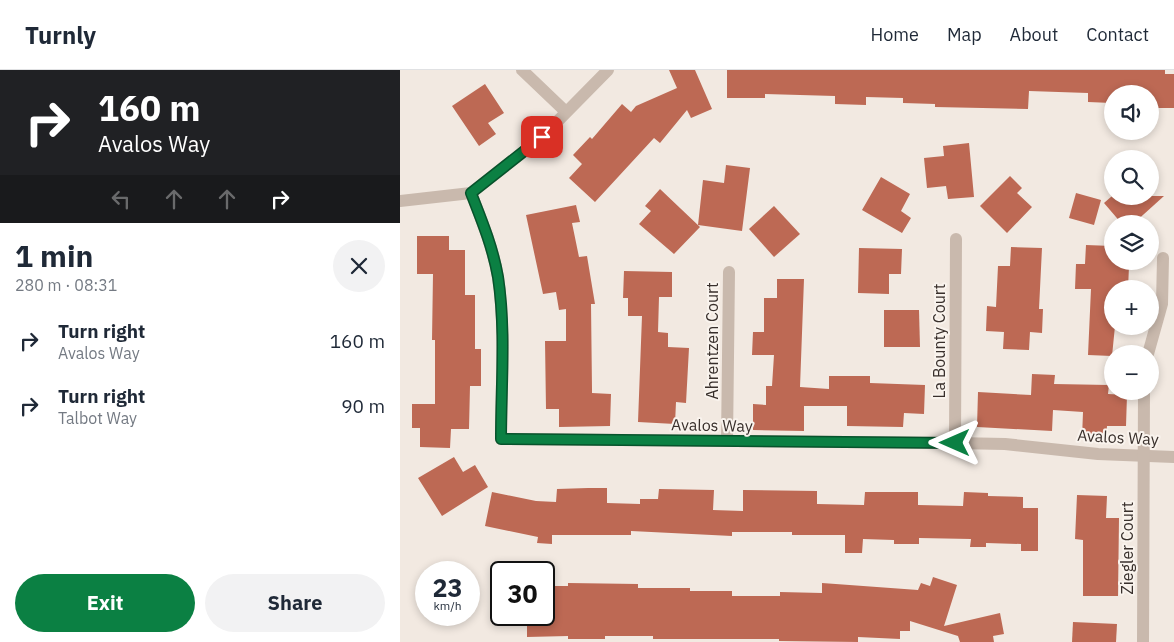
<!DOCTYPE html>
<html lang="en">
<head>
<meta charset="utf-8">
<style>
  :root { --surface:#fff; --page:#f2f2f3; --text:#1f2937; --muted:#747a83; --line:#e0e1e3; --accent:#0b8043 }
  body { margin:0; font-family:"IBM Plex Sans",sans-serif; background:var(--page); color:var(--text); height:100vh; display:flex; flex-direction:column; font-size:19px; white-space:nowrap }
  * { box-sizing:border-box; margin:0 }
  p { font-size:16px; color:var(--muted) }
  .icon { flex:none; width:28px; height:28px; fill:none; stroke:currentColor; stroke-width:2; stroke-linecap:round; stroke-linejoin:round }
  .map { position:relative; flex:1; overflow:hidden }
  .drawer { display:flex; flex-direction:column; background:var(--surface); width:400px }
  .drawer>* { flex:none }
  .banner { background:#202124; color:#fff; overflow:hidden }
  .fabs { position:absolute; left:704px; top:15px; display:grid; gap:10px }
  .fabs a { display:grid; place-items:center; width:55px; height:55px; border-radius:50%; background:var(--surface); box-shadow:0 2px 8px #0003; font-size:25px }
  .speed { position:absolute; left:15px; top:491px; display:flex; gap:10px; font-size:25px; font-weight:700; text-align:center }
  .speed>* { display:grid; place-content:center; width:65px; height:65px; border-radius:50%; background:var(--surface); box-shadow:0 2px 8px #0003; line-height:1 }
  .speed small { font-size:12px; font-weight:400 }
  .speed .limit { border:2px solid #111; border-radius:8px; background:#fff; color:#111 }
  .pin { position:absolute; display:grid; place-items:center; width:42px; height:42px; color:#fff; margin:-21px; border-radius:10px; box-shadow:0 2px 8px #0006 }
  .me { position:absolute; width:55px; margin:-28px; rotate:270deg; stroke-linejoin:round; filter:drop-shadow(0 0 4px #0008) }
  .turn { display:flex; align-items:center; gap:18px; height:105px; padding:0 15px; font-size:22px }
  .turn .icon { width:65px; height:65px; stroke-width:2.5 }
  .turn b { display:block; font-size:35px; line-height:42px }
  .lanes { display:flex; align-items:center; height:48px; padding:0 15px; background:#0003; justify-content:center; gap:25px; direction:ltr }
  .lanes .off { opacity:.35 }
  .round { display:grid; place-items:center; flex:none; width:52px; height:52px; border-radius:26px; background:var(--page) }
  .summary { display:flex; align-items:center; justify-content:space-between; height:85px; padding:0 15px }
  h1 { font-size:30px; font-weight:700; line-height:38px }
  .primary-button { display:flex; gap:10px; margin-top:auto; padding:10px 15px }
  .primary-button a { flex:1; height:58px; border-radius:30px; background:var(--accent); color:#fff; font-size:20px; font-weight:700; line-height:58px; text-align:center }
  .primary-button a+a { background:var(--page); color:var(--text) }
  ul { padding:0; list-style:none }
  li { display:flex; align-items:center; gap:15px; height:65px; padding:0 15px }
  li div { flex:1 }
  li b { display:block; font-size:19px }
  li em { font-style:normal }
  header { display:flex; align-items:center; gap:30px; box-sizing:border-box; height:70px; padding:0 25px; background:var(--surface); border-bottom:1px solid var(--line) }
  header strong { font-size:24px }
  nav { display:flex; gap:28px; margin-inline-start:auto; font-size:18px }
  main { display:flex; flex:1; min-height:0 }
  .map>svg:first-child { display:block }
</style>
</head>
<body>
<header>
<strong>Turnly</strong>
<nav><a>Home</a><a>Map</a><a>About</a><a>Contact</a></nav>
</header>
<main>
<section class="drawer">
<div class="banner">
<div class="turn"><svg class="icon" aria-label="right" viewBox="0 0 24 24"><path d="M7 20v-9h11M14 6l5 5-5 5"/></svg><div><b>160 m</b>Avalos Way</div></div>
<div class="lanes"><svg class="icon off" aria-label="left" viewBox="0 0 24 24"><path d="M17 20v-9H6M10 6l-5 5 5 5"/></svg><svg class="icon off" aria-label="ahead" viewBox="0 0 24 24"><path d="M12 20V5M6 11l6-6 6 6"/></svg><svg class="icon off" aria-label="ahead" viewBox="0 0 24 24"><path d="M12 20V5M6 11l6-6 6 6"/></svg><svg class="icon" aria-label="right" viewBox="0 0 24 24"><path d="M7 20v-9h11M14 6l5 5-5 5"/></svg></div>
</div>
<div class="summary"><div><h1>1 min</h1><p>280 m · 08:31</p></div><a class="round"><svg class="icon" aria-label="close" viewBox="0 0 24 24"><path d="M6 6l12 12M18 6L6 18"/></svg></a></div>
<ul>
<li><svg class="icon" aria-label="right" viewBox="0 0 24 24"><path d="M7 20v-9h11M14 6l5 5-5 5"/></svg><div><b>Turn right</b><p>Avalos Way</p></div><em>160 m</em></li>
<li><svg class="icon" aria-label="right" viewBox="0 0 24 24"><path d="M7 20v-9h11M14 6l5 5-5 5"/></svg><div><b>Turn right</b><p>Talbot Way</p></div><em>90 m</em></li>
</ul>
<div class="primary-button"><a>Exit</a><a>Share</a></div>
</section>
<div class="map">
<svg width="774" height="572" viewBox="0 0 774 572">
  <rect width="100%" height="100%" fill="#f2e9e1"/>
  <g fill="#bd6954">
    <polygon points="269,0 295,0 312,39 291,48 287,40 260,73 254,68 195,132 169,108 182,94 173,85 190,67 192,69 222,34 231,42 236,36 277,18"/>
    <polygon points="327,0 765,0 765,4 774,4 774,38 750,38 750,24 712,24 712,33 688,32 688,23 629,21 628,39 535,37 535,34 503,33 503,28 466,27 466,35 435,34 435,26 365,24 365,28 327,28"/>
    <polygon points="85,14 104,43 88,53 96,64 79,76 52,36"/>
    <polygon points="569,73 574,127 548,129 546,116 527,118 524,88 544,86 543,76"/>
    <polygon points="326,95 350,98 342,161 298,155 303,110 324,113"/>
    <polygon points="610,106 622,118 617,123 632,137 607,163 580,136"/>
    <polygon points="481,107 510,124 501,141 511,148 502,163 462,140"/>
    <polygon points="260,119 300,157 274,184 239,154 251,141 245,136"/>
    <polygon points="676,123 701,130 694,155 669,148"/>
    <polygon points="712,126 764,126 733,154 722,154 704,133"/>
    <polygon points="176,135 180,152 172,153 179,187 187,186 195,234 191,234 192,320 192,323 211,324 210,356 159,357 159,339 146,339 145,271 166,271 166,239 159,240 156,222 143,224 126,145"/>
    <polygon points="374,136 400,164 374,187 349,159"/>
    <polygon points="17,166 49,166 49,180 65,180 65,225 75,225 75,279 81,279 81,316 70,316 69,359 51,359 50,378 20,377 20,358 12,358 12,334 35,334 35,270 32,270 33,204 17,204"/>
    <polygon points="686,175 712,176 712,191 716,191 716,195 729,196 728,219 712,219 712,256 715,256 712,286 688,285 691,219 675,219 676,194 685,194"/>
    <polygon points="611,177 642,178 639,239 643,239 642,263 630,262 629,280 603,279 604,262 586,261 587,236 596,237 598,196 610,196"/>
    <polygon points="459,178 502,179 501,204 489,204 489,224 458,223"/>
    <polygon points="224,201 272,202 272,227 259,227 258,262 268,263 268,277 289,278 286,333 276,332 275,354 238,352 242,246 228,246 228,228 223,228"/>
    <polygon points="377,209 404,209 400,317 429,319 429,306 470,306 470,313 525,315 524,344 504,343 503,357 447,356 447,336 404,336 404,361 353,360 353,334 366,335 366,316 372,316 374,285 352,285 353,262 364,262 364,228 377,228"/>
    <polygon points="484,240 519,240 520,277 484,277"/>
    <polygon points="632,304 655,305 654,314 709,315 708,324 727,325 726,356 707,356 706,369 682,368 683,342 653,340 652,361 577,357 578,322 631,325"/>
    <polygon points="54,387 63,402 75,395 88,417 42,446 18,408"/>
    <polygon points="188,418 207,418 207,433 240,434 240,429 258,429 259,419 314,420 313,440 343,441 343,420 417,421 417,434 464,435 465,422 518,422 518,435 563,436 564,422 588,423 588,426 623,427 623,438 638,438 638,481 621,481 621,474 586,473 586,477 570,477 571,469 519,468 519,474 494,474 494,470 463,469 462,483 445,483 445,465 392,465 392,462 332,462 332,466 231,461 231,465 152,465 152,474 137,473 138,467 85,456 92,422 136,431 156,432 157,419"/>
    <polygon points="677,425 707,426 706,448 719,448 718,526 683,526 683,470 675,469"/>
    <polygon points="533,507 557,515 544,556 600,543 604,564 593,566 594,572 560,572 558,566 510,551 510,561 500,561 500,569 458,567 458,572 379,571 379,569 253,569 253,566 205,566 205,569 168,569 168,566 127,567 127,545 144,545 144,516 168,516 168,513 238,514 238,518 290,518 290,521 332,521 332,526 380,526 380,522 422,523 422,513 518,520 521,513 530,516"/>
    <polygon points="673,552 717,554 716,572 672,572"/>
  </g>
  <g fill="none" stroke-linecap="round" stroke-linejoin="round">
    <g stroke="#c9b9ad" stroke-width="12">
      <polyline points="122,0 165,41"/>
      <path d="M 71,123 C 82,151 93,178 98,207 C 106,260 101,316 101,369 L 555,373 L 605,374 L 698,384 L 774,387"/>
      <polyline points="0,131 71,123 142,67 208,0"/>
      <polyline points="748,284 762,234 763,188"/>
      <polyline points="327,371 329,202"/>
      <polyline points="555,373 556,169"/>
      <polyline points="743,572 744,321"/>
    </g>
  </g>
  <g fill="none" stroke-linecap="round" stroke-linejoin="round">
    <g stroke="#07532c" stroke-width="12">
      <path id="route" d="M 142,67 L 71,123 C 82,151 93,178 98,207 C 106,260 101,316 101,369 L 555,373"/>
    </g>
    <use href="#route" stroke="#0b8043" stroke-width="9"/>
  </g>
  <g text-anchor="middle" dominant-baseline="central" stroke-width="4" stroke-linejoin="round" paint-order="stroke">
    <g font-size="16" fill="#382f2b" stroke="#f9f3ed">
      <text transform="translate(312 271) rotate(-90)">Ahrentzen Court</text>
      <text transform="translate(539 271) rotate(-90)">La Bounty Court</text>
      <text transform="translate(312 355) rotate(1)">Avalos Way</text>
      <text transform="translate(718 367) rotate(3)">Avalos Way</text>
      <text transform="translate(727 478) rotate(-90)">Ziegler Court</text>
    </g>
  </g>
</svg>
<div class="fabs">
<a><svg class="icon" aria-label="sound" viewBox="0 0 24 24"><path d="M4 9h4l5-4v14l-5-4H4zM17 9q2 3 0 6"/></svg></a>
<a><svg class="icon" aria-label="search" viewBox="0 0 24 24"><circle cx="10" cy="10" r="6"/><path d="M15 15l6 6"/></svg></a>
<a><svg class="icon" aria-label="layers" viewBox="0 0 24 24"><path d="M12 4l9 5-9 5-9-5zM3 14l9 5 9-5"/></svg></a>
<a>+</a>
<a>−</a>
</div>
<div class="speed"><div>23<small>km/h</small></div><div class="limit">30</div></div>
<div class="pin" style="left:142px;top:67px;background:#d93025"><svg class="icon" aria-label="arrive" viewBox="0 0 24 24"><path d="M6 21V4h12l-3 4 3 4H6"/></svg></div>
<svg class="me" style="left:555px;top:373px" viewBox="-20 -20 40 40"><path d="M0-17L14 15 0 8-14 15z" fill="#0b8043" stroke="#fff" stroke-width="4"/></svg>
</div>
</main>
</body>
</html>
